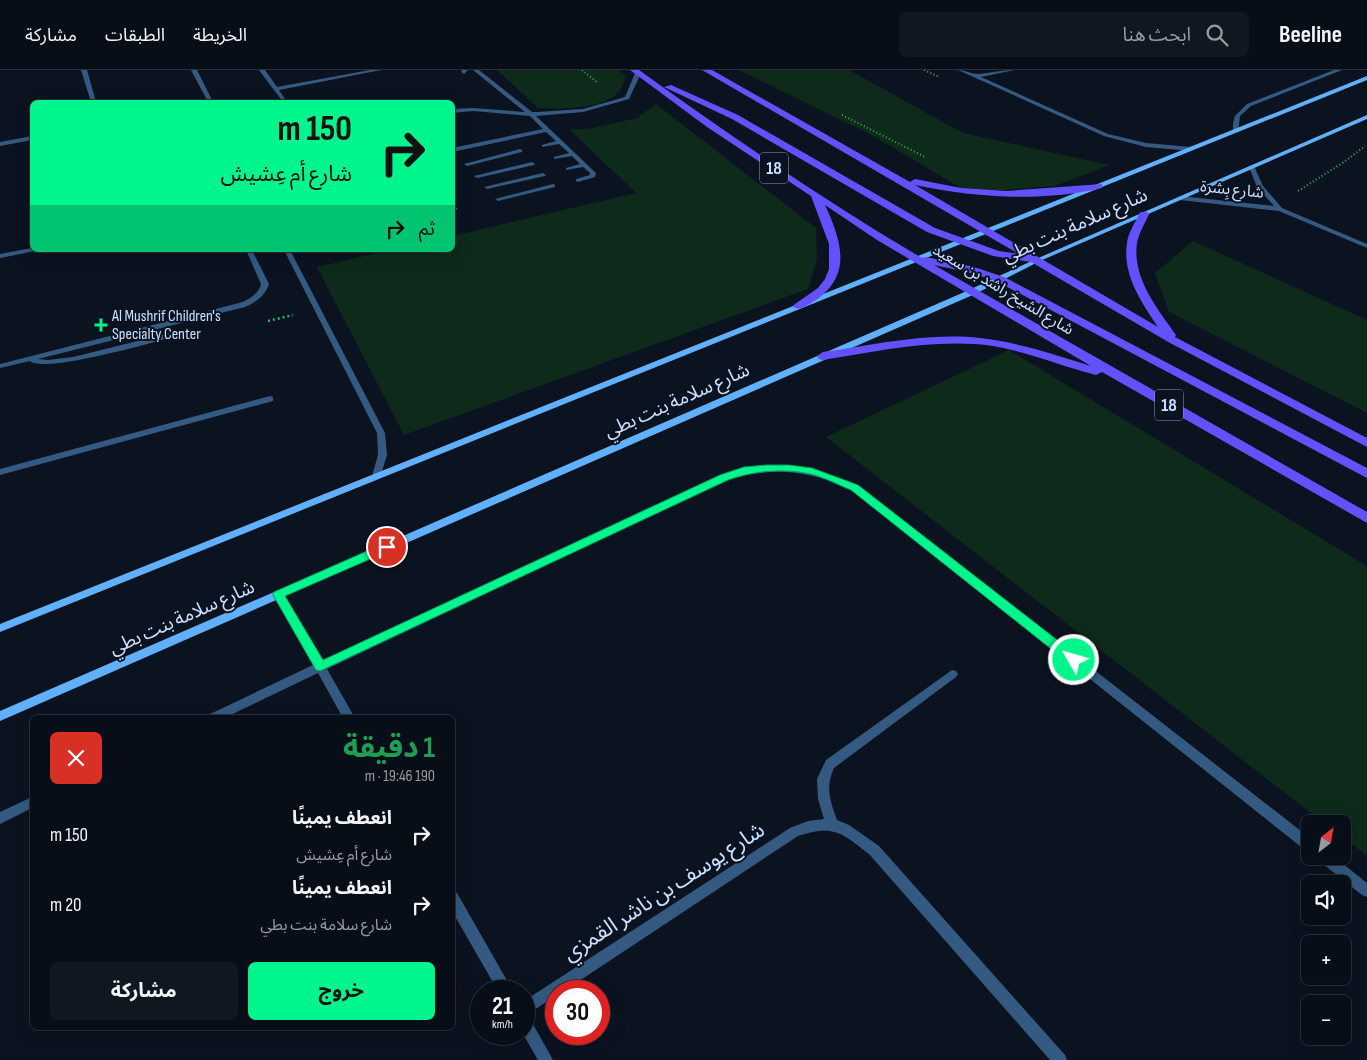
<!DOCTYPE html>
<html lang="ar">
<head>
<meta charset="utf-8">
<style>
  :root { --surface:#080e18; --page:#111721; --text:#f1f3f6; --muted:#989ca2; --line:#292e37; --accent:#00f58c }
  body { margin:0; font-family:"Sofia Sans Condensed","Noto Sans Arabic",sans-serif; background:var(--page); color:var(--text); direction:rtl; height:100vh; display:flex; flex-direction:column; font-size:19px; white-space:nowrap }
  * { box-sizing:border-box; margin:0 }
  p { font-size:16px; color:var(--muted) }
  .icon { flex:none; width:28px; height:28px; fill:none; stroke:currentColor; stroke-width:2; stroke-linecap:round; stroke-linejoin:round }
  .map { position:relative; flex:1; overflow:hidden; direction:ltr }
  .details { position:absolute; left:30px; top:645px; width:425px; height:315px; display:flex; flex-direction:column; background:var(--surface); border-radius:8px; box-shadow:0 5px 20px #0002,0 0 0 1px var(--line); direction:rtl }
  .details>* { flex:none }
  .banner { position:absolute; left:30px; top:30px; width:425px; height:152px; border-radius:8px; box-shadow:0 5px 20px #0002,0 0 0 1px var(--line); direction:rtl; background:#00f58c; color:#111; overflow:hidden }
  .needle { width:32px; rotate:31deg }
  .fabs { position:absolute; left:1301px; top:745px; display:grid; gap:10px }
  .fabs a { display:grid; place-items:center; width:50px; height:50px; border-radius:8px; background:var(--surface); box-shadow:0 5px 20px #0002,0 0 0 1px var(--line); font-size:25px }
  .speed { position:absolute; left:470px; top:910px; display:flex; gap:10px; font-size:25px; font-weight:700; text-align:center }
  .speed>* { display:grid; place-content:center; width:65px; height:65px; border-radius:50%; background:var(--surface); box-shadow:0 5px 20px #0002,0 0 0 1px var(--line); line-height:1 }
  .speed small { font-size:12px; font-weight:400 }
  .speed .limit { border:8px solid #d22; background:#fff; color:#111 }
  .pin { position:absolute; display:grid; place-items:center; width:42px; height:42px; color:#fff; margin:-21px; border:2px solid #fff; border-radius:50%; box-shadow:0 1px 5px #0007 }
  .me { position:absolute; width:55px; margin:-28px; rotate:308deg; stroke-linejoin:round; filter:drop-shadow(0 0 4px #0008) }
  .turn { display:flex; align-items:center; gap:18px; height:105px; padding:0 20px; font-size:22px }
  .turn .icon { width:65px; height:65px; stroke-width:2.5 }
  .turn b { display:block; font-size:35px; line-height:42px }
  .then { display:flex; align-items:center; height:48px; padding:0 20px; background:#0003; gap:10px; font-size:19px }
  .round { display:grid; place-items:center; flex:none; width:52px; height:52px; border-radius:8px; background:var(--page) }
  .overview { display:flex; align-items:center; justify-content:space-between; height:85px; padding:0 20px }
  h1 { font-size:30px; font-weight:700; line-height:38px; color:#1e9e55 }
  .cta { display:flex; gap:10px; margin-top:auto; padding:10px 20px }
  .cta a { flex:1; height:58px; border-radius:8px; background:var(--accent); color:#111; font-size:20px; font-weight:700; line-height:58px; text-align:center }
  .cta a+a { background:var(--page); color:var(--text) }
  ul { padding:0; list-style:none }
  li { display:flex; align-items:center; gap:15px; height:70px; padding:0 20px }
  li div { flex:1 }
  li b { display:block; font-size:19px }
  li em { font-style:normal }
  header { display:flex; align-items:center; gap:30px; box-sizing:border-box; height:70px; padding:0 25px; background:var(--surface); border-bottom:1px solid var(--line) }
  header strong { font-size:24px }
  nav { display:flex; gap:28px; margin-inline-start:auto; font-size:18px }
  .search { width:350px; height:45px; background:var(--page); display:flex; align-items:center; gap:12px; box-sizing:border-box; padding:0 18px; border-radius:8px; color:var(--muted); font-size:19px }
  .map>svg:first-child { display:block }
</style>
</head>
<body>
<header>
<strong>Beeline</strong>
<div class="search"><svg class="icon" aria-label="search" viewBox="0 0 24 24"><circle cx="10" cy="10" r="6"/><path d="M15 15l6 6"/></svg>ابحث هنا</div>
<nav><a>الخريطة</a><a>الطبقات</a><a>مشاركة</a></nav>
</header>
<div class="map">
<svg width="1367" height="990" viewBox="0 0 1367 990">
  <rect width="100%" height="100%" fill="#0b1320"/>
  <g fill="#0e2a1a">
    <path d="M 497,0 L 619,0 L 626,6 C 624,10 623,16 620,20 C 606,40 559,39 538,38 Z"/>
    <polygon points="739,0 849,0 963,63 1109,95 1055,116 987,121 961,118 875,67"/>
    <polygon points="656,34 816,158 817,190 808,219 404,365 317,197 390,180 452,180 453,166 636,123 569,59 588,59 637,48"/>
    <polygon points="1193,171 1367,250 1367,343 1169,242 1155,203"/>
    <polygon points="1009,280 1367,496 1367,786 1343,767 1342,754 1325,754 826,367"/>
  </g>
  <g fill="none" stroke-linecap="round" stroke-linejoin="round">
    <g stroke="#27b662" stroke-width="2" stroke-dasharray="1 2.5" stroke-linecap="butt">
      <polyline points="582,0 598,13"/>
      <polyline points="924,0 939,7"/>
      <polyline points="842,45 925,87"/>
      <polyline points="1298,121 1344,92 1365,76"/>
    </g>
    <polyline stroke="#27b662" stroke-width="2.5" stroke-dasharray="2 3" stroke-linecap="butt" points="268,251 293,245"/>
    <g fill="#345a81" fill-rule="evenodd">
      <polygon points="81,0 87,0 96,32 91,32"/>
      <polygon points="259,0 265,0 277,17 370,0 381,0 279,20 287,32 283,32"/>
      <polygon points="462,0 468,0 464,4 461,2"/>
      <polygon points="473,0 479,0 532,42 537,42 583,39 625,27 635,3 638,1 641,3 629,29 583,42 536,46 596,103 595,107 578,112 576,111 576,109 590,105 590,103 583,97 566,100 566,98 580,94 572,86 554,89 554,87 569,83 559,74 542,77 542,75 556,71 546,62 452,82 452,78 543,59 530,46 473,41 452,43 452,39 473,38 525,42"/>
      <polygon points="1334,0 1342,0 1251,36 1240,46 1238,62 1233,61 1233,53 1235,46 1247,34"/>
      <polygon points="32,66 32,70 0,76 0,72"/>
      <polygon points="520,79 522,80 522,82 467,96 464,94"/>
      <polygon points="532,92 535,94 534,95 477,108 474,106"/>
      <polygon points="543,103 546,105 545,106 487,119 484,117"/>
      <polygon points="553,114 555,115 555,117 498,131 495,129"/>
      <polygon points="452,137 457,138 458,139 452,141"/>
      <polygon points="32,178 32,180 36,180 35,181 0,188 0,184"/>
      <path d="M 246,180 L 252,180 L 269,214 C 266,225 255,233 245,237 L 38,289 L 48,290 L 73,287 L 178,261 L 181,261 L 181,265 C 157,271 45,304 30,291 L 0,298 L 0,294 L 239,233 C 248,230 259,224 261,214 Z"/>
    </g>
    <g fill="#345a81" fill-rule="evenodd">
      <polygon points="191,0 197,0 213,32 208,32"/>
      <path d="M 958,0 C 965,0 971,4 978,4 C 990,3 1002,0 1015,0 L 981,7 L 1108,64 L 1146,73 L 1191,77 L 1194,79 L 1191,81 L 1146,77 L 1104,66 Z"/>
      <polygon points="1250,96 1254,96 1263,116 1282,138 1367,174 1367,178 1279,141 1180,130 1177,128 1180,126 1274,136 1257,117 1249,97"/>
      <polygon points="284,180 290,180 385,363 387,385 380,408 374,408 372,406 378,385 377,363"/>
      <polygon points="270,326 273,327 273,331 0,405 0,399"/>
      <path d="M 774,395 C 804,396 830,403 857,415 L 1310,768 L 1310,782 L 1305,780 L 851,419 C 807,400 773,397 727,409 L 327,599 L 355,648 L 343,648 L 318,603 L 224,648 L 206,648 L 208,645 L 313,595 L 274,525 L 275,522 L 283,522 L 322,591 L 721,405 L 742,399 Z"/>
      <path d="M 952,600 L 956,601 L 958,604 L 956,607 L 834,698 C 825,718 830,730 837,750 L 849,755 L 879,776 L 1065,985 L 1067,990 L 1050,990 L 869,784 C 842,763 834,754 798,766 L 564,921 L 556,921 L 556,926 L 526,945 L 529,947 L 553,990 L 538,990 L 523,964 L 524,931 L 790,758 L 808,751 L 824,749 L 818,729 L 817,709 L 826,690 Z"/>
      <polygon points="32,727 32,738 0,754 0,742"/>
      <polygon points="1317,786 1333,786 1367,813 1367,827 1362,825 1318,790"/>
      <polygon points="452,821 457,823 513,921 498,921 452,841"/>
    </g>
    <g fill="#61b0ff" fill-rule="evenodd">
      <polygon points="1367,6 1367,10 0,562 0,554"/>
      <polygon points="1367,45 1367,49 1040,191 975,224 0,651 0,641 969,220 1036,189"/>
    </g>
    <g fill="#6251ff" fill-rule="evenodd">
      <path d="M 630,0 L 639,0 C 731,66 825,131 922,188 L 926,187 L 974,197 L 1004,207 L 1367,398 L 1367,408 L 996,211 L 967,202 L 934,195 L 1367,442 L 1367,453 L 1102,302 L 1096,305 C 1061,296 1029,282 993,276 C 937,268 879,281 823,290 L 819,289 L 817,286 L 823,282 C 874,275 928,262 980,268 C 1018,272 1055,285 1091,296 L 877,170 L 825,135 C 841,170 853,204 816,230 C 809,234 803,240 795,238 L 793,236 L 795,234 L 818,218 L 825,209 L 829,199 L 829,174 L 811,126 L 707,57 Z"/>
      <path d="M 702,0 L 712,0 L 910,112 L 915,109 L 961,118 L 1007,121 L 1102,114 L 1102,118 C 1042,132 976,128 915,115 L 1158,257 C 1142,233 1122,205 1127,173 C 1128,163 1135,153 1139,144 L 1141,142 L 1147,142 L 1149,144 C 1145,153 1139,163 1137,173 C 1132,208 1157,238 1176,265 L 1175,267 L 1367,368 L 1367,377 L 1170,273 L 1031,192 L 993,186 L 927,162 L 732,49 L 664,17 L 671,15 L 738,45 L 935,158 L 999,181 L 1019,184 Z"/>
    </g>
  </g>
  <path fill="#00f58c" stroke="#009f5b" d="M 767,395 L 789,395 L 812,398 L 858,415 L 1079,587 L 1081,590 L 1079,594 L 1070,594 L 851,420 C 838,415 824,407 810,404 C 783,398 754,401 728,410 L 320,601 L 316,600 L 273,525 L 274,522 L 383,474 L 391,474 L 393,477 L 391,480 L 285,526 L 323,590 L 720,405 L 744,397 Z"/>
  <path fill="#00f58c" stroke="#0b1320" stroke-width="2" d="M98.5 247.5h5v5h5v5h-5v5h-5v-5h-5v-5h5z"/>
  <g text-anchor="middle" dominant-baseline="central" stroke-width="4" stroke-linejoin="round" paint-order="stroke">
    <g font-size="16" fill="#cae0ff" stroke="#0b1320">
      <text transform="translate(1232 120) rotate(6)">شارع بِشرة</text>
      <text transform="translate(1003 220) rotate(31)">شارع الشيخ راشد بن سعيد</text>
    </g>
    <g font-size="16" fill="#cae0ff" stroke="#0b1320" text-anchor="start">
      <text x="112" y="246">Al Mushrif Children's<tspan x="112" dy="18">Specialty Center</tspan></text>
    </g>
    <g fill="#0b1320" stroke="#91a2bc" stroke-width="1">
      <rect x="760" y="82.5" width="28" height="31" rx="4"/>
      <rect x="1155" y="319.5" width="28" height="31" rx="4"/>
    </g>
    <g font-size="18" font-weight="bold" fill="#cae0ff">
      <text x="774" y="98">18</text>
      <text x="1169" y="335">18</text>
    </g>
    <g font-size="19" fill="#cae0ff" stroke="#0b1320">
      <text transform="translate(1075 156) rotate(-24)">شارع سلامة بنت بطي</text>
      <text transform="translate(677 331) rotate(-24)">شارع سلامة بنت بطي</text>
      <text transform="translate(182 548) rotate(-24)">شارع سلامة بنت بطي</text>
    </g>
    <g font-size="22" fill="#cae0ff" stroke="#0b1320">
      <text transform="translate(664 822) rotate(-33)">شارع يوسف بن ناشر القمزي</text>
    </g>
  </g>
</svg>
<div class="fabs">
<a><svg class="needle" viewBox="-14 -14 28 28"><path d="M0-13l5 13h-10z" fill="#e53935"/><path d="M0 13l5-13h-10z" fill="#989ca2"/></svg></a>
<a><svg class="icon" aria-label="sound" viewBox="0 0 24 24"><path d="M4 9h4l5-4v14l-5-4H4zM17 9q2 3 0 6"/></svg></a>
<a>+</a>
<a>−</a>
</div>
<div class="speed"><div>21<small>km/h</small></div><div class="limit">30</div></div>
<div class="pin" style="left:387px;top:477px;background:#d93025"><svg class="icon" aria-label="arrive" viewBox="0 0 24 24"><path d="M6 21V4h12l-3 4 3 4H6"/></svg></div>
<svg class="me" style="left:1074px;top:590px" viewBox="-20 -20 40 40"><circle r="17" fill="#00f58c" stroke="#fff" stroke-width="3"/><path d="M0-11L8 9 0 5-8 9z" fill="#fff"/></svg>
<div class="banner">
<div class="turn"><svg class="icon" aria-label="right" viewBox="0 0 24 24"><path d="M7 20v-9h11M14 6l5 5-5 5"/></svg><div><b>150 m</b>شارع أم عِشيش</div></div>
<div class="then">ثم<svg class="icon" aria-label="right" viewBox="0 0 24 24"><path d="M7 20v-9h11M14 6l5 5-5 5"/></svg></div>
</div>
<section class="details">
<div class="overview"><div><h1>1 دقيقة</h1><p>190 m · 19:46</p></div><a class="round" style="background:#d93025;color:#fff"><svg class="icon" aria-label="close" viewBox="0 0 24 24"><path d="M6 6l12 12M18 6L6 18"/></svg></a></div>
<ul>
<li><svg class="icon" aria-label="right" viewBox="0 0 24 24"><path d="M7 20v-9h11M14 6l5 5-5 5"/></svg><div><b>انعطف يمينًا</b><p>شارع أم عِشيش</p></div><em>150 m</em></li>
<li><svg class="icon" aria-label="right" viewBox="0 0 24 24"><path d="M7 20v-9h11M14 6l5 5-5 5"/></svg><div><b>انعطف يمينًا</b><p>شارع سلامة بنت بطي</p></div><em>20 m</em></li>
</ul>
<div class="cta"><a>خروج</a><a>مشاركة</a></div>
</section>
</div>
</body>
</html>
